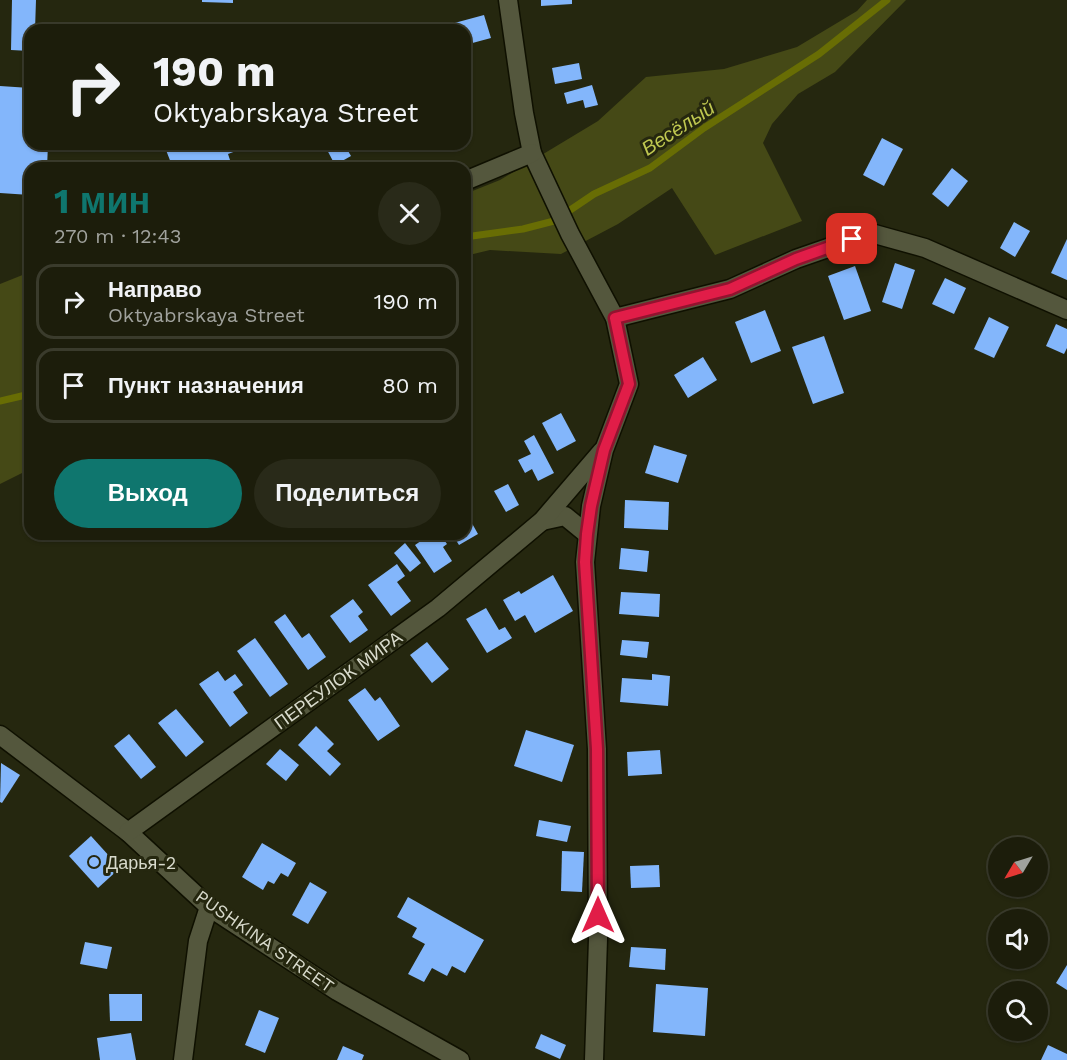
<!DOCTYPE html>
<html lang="ru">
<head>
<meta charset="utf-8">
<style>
  :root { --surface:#1c1d0b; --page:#292a19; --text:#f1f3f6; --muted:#a0a29d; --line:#3a3b2c; --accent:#0f766e }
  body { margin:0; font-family:"Work Sans",sans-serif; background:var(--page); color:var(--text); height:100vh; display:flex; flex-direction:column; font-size:22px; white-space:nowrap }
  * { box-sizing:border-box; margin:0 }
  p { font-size:20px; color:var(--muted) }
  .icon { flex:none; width:33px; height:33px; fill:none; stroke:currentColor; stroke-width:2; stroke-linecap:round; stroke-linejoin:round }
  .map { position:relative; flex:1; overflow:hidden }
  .sheet { position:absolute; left:24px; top:162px; width:447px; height:378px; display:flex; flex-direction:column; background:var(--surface); border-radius:18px; box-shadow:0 2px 4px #0004,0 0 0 2px var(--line) }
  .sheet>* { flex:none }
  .banner { position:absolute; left:24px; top:24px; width:447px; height:126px; border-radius:18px; box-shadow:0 2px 4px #0004,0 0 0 2px var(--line); background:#1c1d0b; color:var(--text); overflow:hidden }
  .needle { width:39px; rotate:232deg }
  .controls { position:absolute; left:988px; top:837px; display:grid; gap:12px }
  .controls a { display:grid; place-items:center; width:60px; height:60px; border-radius:50%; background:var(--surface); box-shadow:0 2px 4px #0004,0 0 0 2px var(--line); font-size:30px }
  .pin { position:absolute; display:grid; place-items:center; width:51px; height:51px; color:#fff; margin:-26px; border-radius:12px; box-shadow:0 3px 9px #0006 }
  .me { position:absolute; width:66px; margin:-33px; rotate:0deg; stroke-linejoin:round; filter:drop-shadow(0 0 4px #0008) }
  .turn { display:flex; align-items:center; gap:21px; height:126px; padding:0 30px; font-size:27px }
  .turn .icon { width:78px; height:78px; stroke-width:2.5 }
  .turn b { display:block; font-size:42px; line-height:51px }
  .round { display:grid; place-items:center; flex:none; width:63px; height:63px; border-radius:32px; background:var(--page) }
  .overview { display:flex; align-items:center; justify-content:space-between; height:102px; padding:0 30px }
  h1 { font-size:36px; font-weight:700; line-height:45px; color:var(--accent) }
  .cta { display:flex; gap:12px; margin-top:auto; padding:12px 30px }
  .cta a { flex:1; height:69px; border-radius:36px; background:var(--accent); color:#fff; font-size:24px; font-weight:700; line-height:69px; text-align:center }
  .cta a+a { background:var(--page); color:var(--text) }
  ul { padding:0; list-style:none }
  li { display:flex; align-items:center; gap:18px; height:75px; margin:0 12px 9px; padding:0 18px; border:3px solid var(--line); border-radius:18px }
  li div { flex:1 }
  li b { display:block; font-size:22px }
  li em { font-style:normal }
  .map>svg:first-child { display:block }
</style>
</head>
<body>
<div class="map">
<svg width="1067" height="1060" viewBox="0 0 1067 1060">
  <rect width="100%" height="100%" fill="#25270f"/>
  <g fill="#454916">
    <polygon points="867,0 906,0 835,72 798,94 772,124 763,143 802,221 715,255 672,188 618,224 561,254 490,250 465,256 465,194 500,180 598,121 646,77 724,69 797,47 857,11"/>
    <polygon points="30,272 30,469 0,484 0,284"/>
  </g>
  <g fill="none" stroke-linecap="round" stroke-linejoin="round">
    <g stroke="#686d04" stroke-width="7">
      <polyline points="465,237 523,229 554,221 594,194 650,168 704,128 819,54 887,0"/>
      <polyline points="0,401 30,394"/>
    </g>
  </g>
  <g fill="#83b6fb">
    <polygon points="12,0 36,0 35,30 30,30 30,51 11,50"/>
    <polygon points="202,0 233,0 233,3 202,2"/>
    <polygon points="541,0 572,0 572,4 541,6"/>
    <polygon points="484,15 491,38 465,45 465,30 448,30 447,25"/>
    <polygon points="579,63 582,79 555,84 552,68"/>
    <polygon points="592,85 598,105 585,108 583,100 567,104 564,93"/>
    <polygon points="0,86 30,88 30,144 48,144 47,168 30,168 30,195 0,193"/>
    <polygon points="882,138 903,149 884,186 863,175"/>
    <polygon points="165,144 233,144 236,151 228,154 230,160 209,168 173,168 164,145"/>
    <polygon points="324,144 344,144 351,156 335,165"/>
    <polygon points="408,144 427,144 427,145 410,150"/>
    <polygon points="952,168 968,181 948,207 932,194"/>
    <polygon points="1014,222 1030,231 1015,257 1000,248"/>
    <polygon points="1067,239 1067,280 1051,273"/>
    <polygon points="895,263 915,270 902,309 882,302"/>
    <polygon points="855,266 871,311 844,320 828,276"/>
    <polygon points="945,278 966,288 954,314 932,304"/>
    <polygon points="765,310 781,351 751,363 735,322"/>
    <polygon points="989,317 1009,327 994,358 974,349"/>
    <polygon points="1056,324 1067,329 1067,348 1064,354 1046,346"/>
    <polygon points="824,336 844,393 813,404 792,347"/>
    <polygon points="703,357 717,380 688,398 674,375"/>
    <polygon points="561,413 576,441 557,451 542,423"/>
    <polygon points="534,435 554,473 538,481 532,469 525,473 518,460 531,454 524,441"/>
    <polygon points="654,445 687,455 678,483 645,473"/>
    <polygon points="508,484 519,505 506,512 494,491"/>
    <polygon points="625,500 669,502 668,530 624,528"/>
    <polygon points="465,511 478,534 459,545 452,534 465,534"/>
    <polygon points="431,534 440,534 447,544 443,547 452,561 434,573 415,545"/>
    <polygon points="405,543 421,563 410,572 394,553"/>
    <polygon points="621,548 649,551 647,572 619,569"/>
    <polygon points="397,564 405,576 397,582 411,601 391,616 368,585"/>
    <polygon points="553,575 573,611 535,633 525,615 515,621 503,600 519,591 521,594"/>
    <polygon points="621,592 660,594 659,617 619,614"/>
    <polygon points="353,599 363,612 358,616 368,630 350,643 330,616"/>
    <polygon points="486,608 499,630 505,627 512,638 487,653 466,619"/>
    <polygon points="285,614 302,638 309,633 326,657 308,670 274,622"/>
    <polygon points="255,638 288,684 270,697 237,651"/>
    <polygon points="622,640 649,642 647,658 620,655"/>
    <polygon points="427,642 449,669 432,683 410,655"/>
    <polygon points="218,671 225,681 235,674 243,685 233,692 248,713 230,727 199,684"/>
    <polygon points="652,674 670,676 668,706 620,702 622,678 652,680"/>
    <polygon points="365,688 375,701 380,697 400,726 378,741 348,700"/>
    <polygon points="176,709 204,742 186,757 158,723"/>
    <polygon points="316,726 334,744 327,751 341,764 330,776 298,745"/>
    <polygon points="526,730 574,745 562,782 514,766"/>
    <polygon points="129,734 156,767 141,779 114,746"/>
    <polygon points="280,749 299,765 286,781 266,764"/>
    <polygon points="660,750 662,774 628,776 627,752"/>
    <polygon points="1,763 20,775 2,803 0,802"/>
    <polygon points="539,820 571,826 567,842 536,836"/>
    <polygon points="91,836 120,868 98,888 69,856"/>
    <polygon points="262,843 296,863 288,877 281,873 274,884 268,881 263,890 242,877"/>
    <polygon points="562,851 584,852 582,892 561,891"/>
    <polygon points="659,865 660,887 631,888 630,866"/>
    <polygon points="310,882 327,892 308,924 292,915"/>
    <polygon points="408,897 484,940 465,973 452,966 447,976 432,968 424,982 408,974 425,944 412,937 417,928 397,917"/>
    <polygon points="85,942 112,947 107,969 80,964"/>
    <polygon points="631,947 666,949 665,970 629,967"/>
    <polygon points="1067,965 1067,990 1056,983"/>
    <polygon points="656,984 708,988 705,1036 653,1032"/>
    <polygon points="109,994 142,994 142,1021 110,1021"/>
    <polygon points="1038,1008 1047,1014 1038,1027"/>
    <polygon points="259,1010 279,1018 265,1053 245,1045"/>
    <polygon points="131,1033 136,1060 100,1060 97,1038"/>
    <polygon points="541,1034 566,1045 560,1059 535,1048"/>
    <polygon points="1048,1045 1067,1054 1067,1060 1041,1060"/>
    <polygon points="343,1046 364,1055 362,1060 337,1060"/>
  </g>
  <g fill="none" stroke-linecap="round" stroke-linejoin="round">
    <g stroke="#0f1000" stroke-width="21">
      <g id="minor">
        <polyline points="508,0 524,113 532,153 570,234 615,318 629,384 604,450 591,506 585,562 597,749 598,939 594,1060"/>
        <polyline points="465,181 532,153"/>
        <polyline points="615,318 730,289 796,259 871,233 925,248 1067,310"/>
        <polyline points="542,521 565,516 587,534"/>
        <polyline points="0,735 128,832 209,907 337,991 460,1060"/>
        <polyline points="128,832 438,608 542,521 602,451"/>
        <polyline points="183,1060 198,941 209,907"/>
      </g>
    </g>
    <use href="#minor" stroke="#54573d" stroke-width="18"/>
  </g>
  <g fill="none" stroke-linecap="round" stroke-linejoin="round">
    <g stroke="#92132f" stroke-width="15">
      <polyline id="route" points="598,915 597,749 585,562 587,534 591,506 604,450 629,384 615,318 730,289 796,259 852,239"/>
    </g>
    <use href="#route" stroke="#e11d48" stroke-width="10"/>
  </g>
  <circle fill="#8abafc" stroke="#25270f" stroke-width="2" cx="94" cy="862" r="6"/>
  <g text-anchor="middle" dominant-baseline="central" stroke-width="6" stroke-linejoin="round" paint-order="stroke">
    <g font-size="18" fill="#d8dacc" stroke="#25270f">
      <text transform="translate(338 680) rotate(-36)">ПЕРЕУЛОК МИРА</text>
      <text transform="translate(265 941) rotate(35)">PUSHKINA STREET</text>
    </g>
    <g font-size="18" fill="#d8dacc" stroke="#25270f" text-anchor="start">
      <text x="106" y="862">Дарья-2</text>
    </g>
    <g font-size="20" font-style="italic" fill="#bfc750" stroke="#25270f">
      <text transform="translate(678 128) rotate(-33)">Весёлый</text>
    </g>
  </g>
</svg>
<div class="controls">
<a><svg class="needle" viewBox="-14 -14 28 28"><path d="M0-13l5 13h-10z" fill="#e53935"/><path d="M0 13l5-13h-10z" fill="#a0a29d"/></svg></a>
<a><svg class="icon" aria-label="sound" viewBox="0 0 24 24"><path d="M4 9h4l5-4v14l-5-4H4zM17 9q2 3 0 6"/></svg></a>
<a><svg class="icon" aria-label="search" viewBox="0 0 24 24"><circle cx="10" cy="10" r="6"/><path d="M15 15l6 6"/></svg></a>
</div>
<div class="pin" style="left:852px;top:239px;background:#d93025"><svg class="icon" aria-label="arrive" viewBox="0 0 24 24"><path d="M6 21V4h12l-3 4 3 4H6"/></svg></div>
<svg class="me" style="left:598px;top:915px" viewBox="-20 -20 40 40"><path d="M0-17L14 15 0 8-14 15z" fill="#e11d48" stroke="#fff" stroke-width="4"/></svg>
<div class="banner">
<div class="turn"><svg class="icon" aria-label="right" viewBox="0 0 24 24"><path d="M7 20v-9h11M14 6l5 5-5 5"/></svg><div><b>190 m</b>Oktyabrskaya Street</div></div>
</div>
<section class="sheet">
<div class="overview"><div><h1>1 мин</h1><p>270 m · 12:43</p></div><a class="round"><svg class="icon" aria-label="close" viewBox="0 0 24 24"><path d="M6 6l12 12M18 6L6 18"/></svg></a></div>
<ul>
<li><svg class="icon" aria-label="right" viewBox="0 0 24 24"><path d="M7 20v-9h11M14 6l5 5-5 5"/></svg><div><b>Направо</b><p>Oktyabrskaya Street</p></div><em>190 m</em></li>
<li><svg class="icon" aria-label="arrive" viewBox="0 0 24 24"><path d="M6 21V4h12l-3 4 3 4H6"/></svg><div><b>Пункт назначения</b></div><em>80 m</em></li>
</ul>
<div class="cta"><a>Выход</a><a>Поделиться</a></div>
</section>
</div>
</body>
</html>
